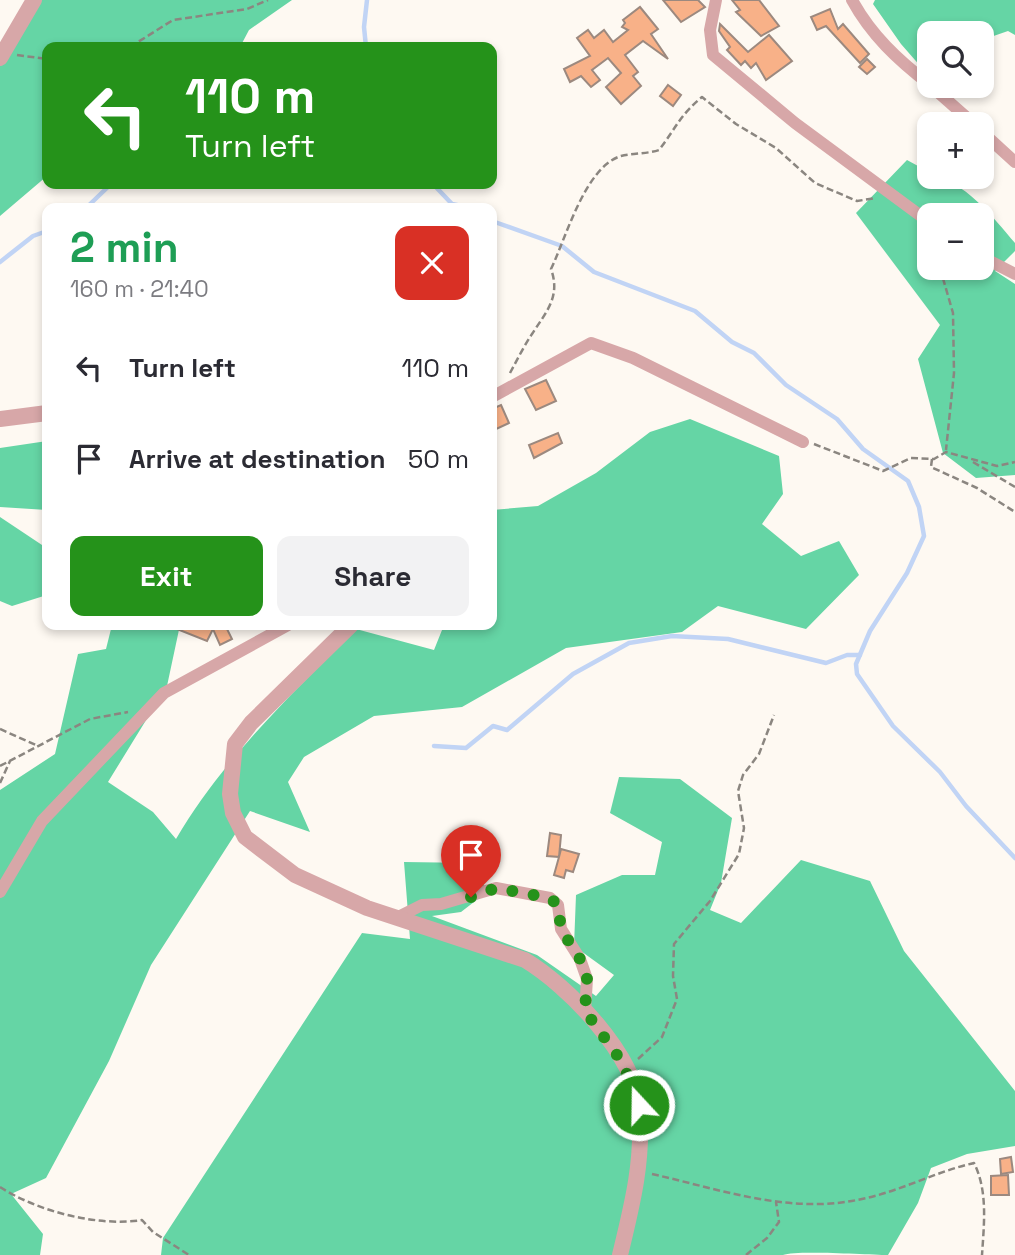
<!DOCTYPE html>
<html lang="en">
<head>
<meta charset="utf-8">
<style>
  :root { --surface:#fff; --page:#f2f2f3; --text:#2b2b33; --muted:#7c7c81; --accent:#25921a }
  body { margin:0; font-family:"Space Grotesk",sans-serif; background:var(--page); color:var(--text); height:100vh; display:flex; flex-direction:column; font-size:26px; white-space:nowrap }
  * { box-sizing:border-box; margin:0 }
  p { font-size:23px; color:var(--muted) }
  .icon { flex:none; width:38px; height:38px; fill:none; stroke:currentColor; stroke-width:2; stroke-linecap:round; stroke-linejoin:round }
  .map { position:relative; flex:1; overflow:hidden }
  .drawer { position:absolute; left:42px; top:203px; width:455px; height:427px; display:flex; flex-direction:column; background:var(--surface); border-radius:14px; box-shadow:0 4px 10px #0003 }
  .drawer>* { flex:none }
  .banner { position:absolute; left:42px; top:42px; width:455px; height:147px; border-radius:14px; box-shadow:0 4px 10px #0003; background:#25921a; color:#fff; overflow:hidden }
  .buttons { position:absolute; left:917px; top:21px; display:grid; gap:14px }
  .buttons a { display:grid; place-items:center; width:77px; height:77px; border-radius:14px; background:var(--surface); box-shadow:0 4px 10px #0003; font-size:35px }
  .pin { position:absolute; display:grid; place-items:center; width:60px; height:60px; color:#fff; margin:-72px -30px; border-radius:50% 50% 50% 0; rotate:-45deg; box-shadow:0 0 7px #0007 }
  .pin .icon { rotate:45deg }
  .me { position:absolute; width:77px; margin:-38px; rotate:339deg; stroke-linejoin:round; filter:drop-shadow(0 0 5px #0008) }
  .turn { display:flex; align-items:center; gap:24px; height:147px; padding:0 28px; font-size:32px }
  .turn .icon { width:91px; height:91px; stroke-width:2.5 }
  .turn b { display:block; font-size:49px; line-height:60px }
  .round { display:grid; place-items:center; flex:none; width:74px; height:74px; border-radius:14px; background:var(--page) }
  .overview { display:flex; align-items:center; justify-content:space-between; height:119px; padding:0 28px }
  h1 { font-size:42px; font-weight:700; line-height:52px; color:#1e9e55 }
  .primary-button { display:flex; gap:14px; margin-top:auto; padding:14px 28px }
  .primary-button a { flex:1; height:80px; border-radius:14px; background:var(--accent); color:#fff; font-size:28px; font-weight:700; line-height:80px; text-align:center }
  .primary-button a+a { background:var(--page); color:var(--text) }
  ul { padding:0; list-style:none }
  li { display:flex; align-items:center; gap:21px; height:91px; padding:0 28px }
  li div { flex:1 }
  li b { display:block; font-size:26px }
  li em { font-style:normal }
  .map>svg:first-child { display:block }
  .forest { fill:#65d5a5; fill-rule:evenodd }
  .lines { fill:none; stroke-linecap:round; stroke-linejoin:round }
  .stream { stroke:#c1d4f5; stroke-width:4.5 }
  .building { fill:#f8b188; stroke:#9c897f; stroke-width:2 }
  .path { stroke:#8b8680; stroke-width:2.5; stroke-dasharray:7 3.5; stroke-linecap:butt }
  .minor { stroke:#d7a7a8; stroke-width:12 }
  .tertiary { stroke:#d7a7a8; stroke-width:16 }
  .route { stroke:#25921a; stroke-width:12; stroke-dasharray:0 21.6 }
</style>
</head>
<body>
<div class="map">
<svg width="1015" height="1255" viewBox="0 0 1015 1255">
  <rect width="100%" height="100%" fill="#fef9f2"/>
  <!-- forest -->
  <g class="forest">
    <path d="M40,0H292L249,30L240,47H47V176L0,216V65Z"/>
    <path d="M875,0H1015V35L1008,31L982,40V33H929V76L901,44L873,4Z"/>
    <path d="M907,160L929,172V177C963,177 995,220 1015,243V251L995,271L1015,284V475L976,478L943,453L918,359L940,325L856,213ZM929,215H982V268H929Z"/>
    <path d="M690,419L779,456L783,494L762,524L801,556L839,541L859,575L806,629L718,606L682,632L566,648L462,707L374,716L304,757L288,782L310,832L250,811L151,965L109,1061L46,1178L11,1194L43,1234L40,1255H0V790L55,754L78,654L106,649L112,625H180L167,686L108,782L153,812L176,839C222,760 292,694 356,629L434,650L444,625H492V510L538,506L596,473L650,432Z"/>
    <path d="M47,441V510L0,507V448Z"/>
    <path d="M0,517L42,545L47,595L12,606L0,601Z"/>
    <path d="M619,777L680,779L732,818L721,883L710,910L741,923L801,860L870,881L904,951L1015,1091V1146L967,1154L931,1168L918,1203L888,1255C867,1255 797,1250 783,1255H161L163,1238L362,933L410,939L404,862L474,863L487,892L461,912L432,916L537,955L596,996L614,975L574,946L576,895L622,875H655L662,842L610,813Z"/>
  </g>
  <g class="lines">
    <!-- stream -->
    <g class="stream">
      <path d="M366,47L364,27L367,0"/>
      <path d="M433,184L452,204L471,208"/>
      <path d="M86,208L111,184"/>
      <path d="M492,221L562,246L594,272L695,311L732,342L754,353L786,385L837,419L863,449L908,481L919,507L924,536L907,573L870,631L856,664L857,674L893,726L940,772L966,806L1015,858"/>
      <path d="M0,262L33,236L47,231"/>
      <path d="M434,746L466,748L493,726L507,730L573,674L629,643L672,636L728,639L826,663L847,655H860"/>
    </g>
  </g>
  <!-- building -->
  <g class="building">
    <path d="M663,0H698L705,7L681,22Z"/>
    <path d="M732,0H759L779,26L761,36L736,12L740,10Z"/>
    <path d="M640,7L658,29L651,34L668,59L643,41L625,55L638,72L633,76L641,86L621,104L606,87L621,73L608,58L592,70L600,80L591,87L581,76L570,82L564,69L590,56L577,38L588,30L594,38L604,30L613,42L628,30L622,27L625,23L623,20Z"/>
    <path d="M830,9L838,29L843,24L869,54L860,63L826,26L817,30L811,17Z"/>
    <path d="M720,24L748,52L769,35L792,61L766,80L756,63L751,68L745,61L741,65L727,50L730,47L719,31Z"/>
    <path d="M867,59L875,67L867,74L859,67Z"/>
    <path d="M668,85L681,95L673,106L660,96Z"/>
    <path d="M546,380L556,401L536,410L525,389Z"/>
    <path d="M501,405L509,423L492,431V409Z"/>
    <path d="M558,433L562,443L534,458L529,445Z"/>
    <path d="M167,625H225L232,639L220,645L213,629L207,641Z"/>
    <path d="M550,833L561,835L559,857L561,849L579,854L573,872L566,870L564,878L554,875L559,857L547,856Z"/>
    <path d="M1011,1157L1013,1172L1001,1174L1000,1159Z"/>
    <path d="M1008,1175L1009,1195H991V1176Z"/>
  </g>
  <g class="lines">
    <!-- path -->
    <g class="path">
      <path d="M130,47L173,20L247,9L268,0"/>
      <path d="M17,55L47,59"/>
      <path d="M926,235L929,243"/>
      <path d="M940,268L953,313L954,373L946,450"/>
      <path d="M510,373C517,360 524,346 532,334C546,312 561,297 551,269C566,238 585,167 621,156C633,153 647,154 659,150C676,128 680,115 702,97L736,124L776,148L815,183L857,201L876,198"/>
      <path d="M814,444L883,471L911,458L934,459L946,452L997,466L1015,462"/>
      <path d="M932,459L931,467L977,488L1015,512"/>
      <path d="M973,462L1015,487"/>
      <path d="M0,729L38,746"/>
      <path d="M0,766L90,719L128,712"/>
      <path d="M0,783L10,761"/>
      <path d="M638,1059L662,1037L677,999L673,976L674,944L710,901L739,854L744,828L738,791L743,775L759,754L774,715"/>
      <path d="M652,1174C719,1189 787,1214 857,1200C897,1193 934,1172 974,1163C988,1191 984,1224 982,1255"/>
      <path d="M0,1187C37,1211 97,1227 142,1220L153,1232L189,1255"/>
      <path d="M746,1255L767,1238L779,1222L776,1202"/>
    </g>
    <!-- minor -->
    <g class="minor">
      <path d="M716,0L710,30L713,55L795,123L929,222"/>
      <path d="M852,0C871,35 898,60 929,84"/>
      <path d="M931,86L974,124"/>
      <path d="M982,132L1015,162"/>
      <path d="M982,257L1015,274"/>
      <path d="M492,397L591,343L633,358L803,442"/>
      <path d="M0,892L42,821L164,693L288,625"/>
      <path d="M398,917L422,905L441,904L496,888L550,898L558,905L561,929L580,959L587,979L585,1011"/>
    </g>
    <!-- tertiary -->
    <g class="tertiary">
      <path d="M0,58L34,0"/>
      <path d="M0,419L47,413"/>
      <path d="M351,625L251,723L235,744L230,794L233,813L245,837L295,875L367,908L525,960C568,986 635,1054 639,1108C644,1159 632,1206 620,1255"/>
    </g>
  </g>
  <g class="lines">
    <!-- route -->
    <path class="route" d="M471,897L496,888L550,898L558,905L561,929L580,959L587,979L585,1011L622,1062L639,1105"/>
  </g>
</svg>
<div class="buttons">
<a><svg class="icon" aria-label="search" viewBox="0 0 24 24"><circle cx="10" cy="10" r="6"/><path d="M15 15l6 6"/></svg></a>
<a>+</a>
<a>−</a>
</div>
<div class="pin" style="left:471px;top:897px;background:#d93025"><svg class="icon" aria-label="arrive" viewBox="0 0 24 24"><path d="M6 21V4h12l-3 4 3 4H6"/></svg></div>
<svg class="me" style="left:639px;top:1105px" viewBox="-20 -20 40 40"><circle r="17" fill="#25921a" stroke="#fff" stroke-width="3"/><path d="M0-11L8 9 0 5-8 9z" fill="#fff"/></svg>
<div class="banner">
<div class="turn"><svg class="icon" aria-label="left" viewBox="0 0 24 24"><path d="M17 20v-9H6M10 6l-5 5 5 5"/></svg><div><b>110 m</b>Turn left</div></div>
</div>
<section class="drawer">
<div class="overview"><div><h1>2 min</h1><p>160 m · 21:40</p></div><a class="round" style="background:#d93025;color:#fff"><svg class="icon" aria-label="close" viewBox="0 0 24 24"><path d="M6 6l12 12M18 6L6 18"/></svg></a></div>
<ul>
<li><svg class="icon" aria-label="left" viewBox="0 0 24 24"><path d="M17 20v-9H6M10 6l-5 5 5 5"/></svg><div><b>Turn left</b></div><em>110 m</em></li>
<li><svg class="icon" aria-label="arrive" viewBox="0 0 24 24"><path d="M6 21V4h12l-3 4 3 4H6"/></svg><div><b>Arrive at destination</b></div><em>50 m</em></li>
</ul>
<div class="primary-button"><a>Exit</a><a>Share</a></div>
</section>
</div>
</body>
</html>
